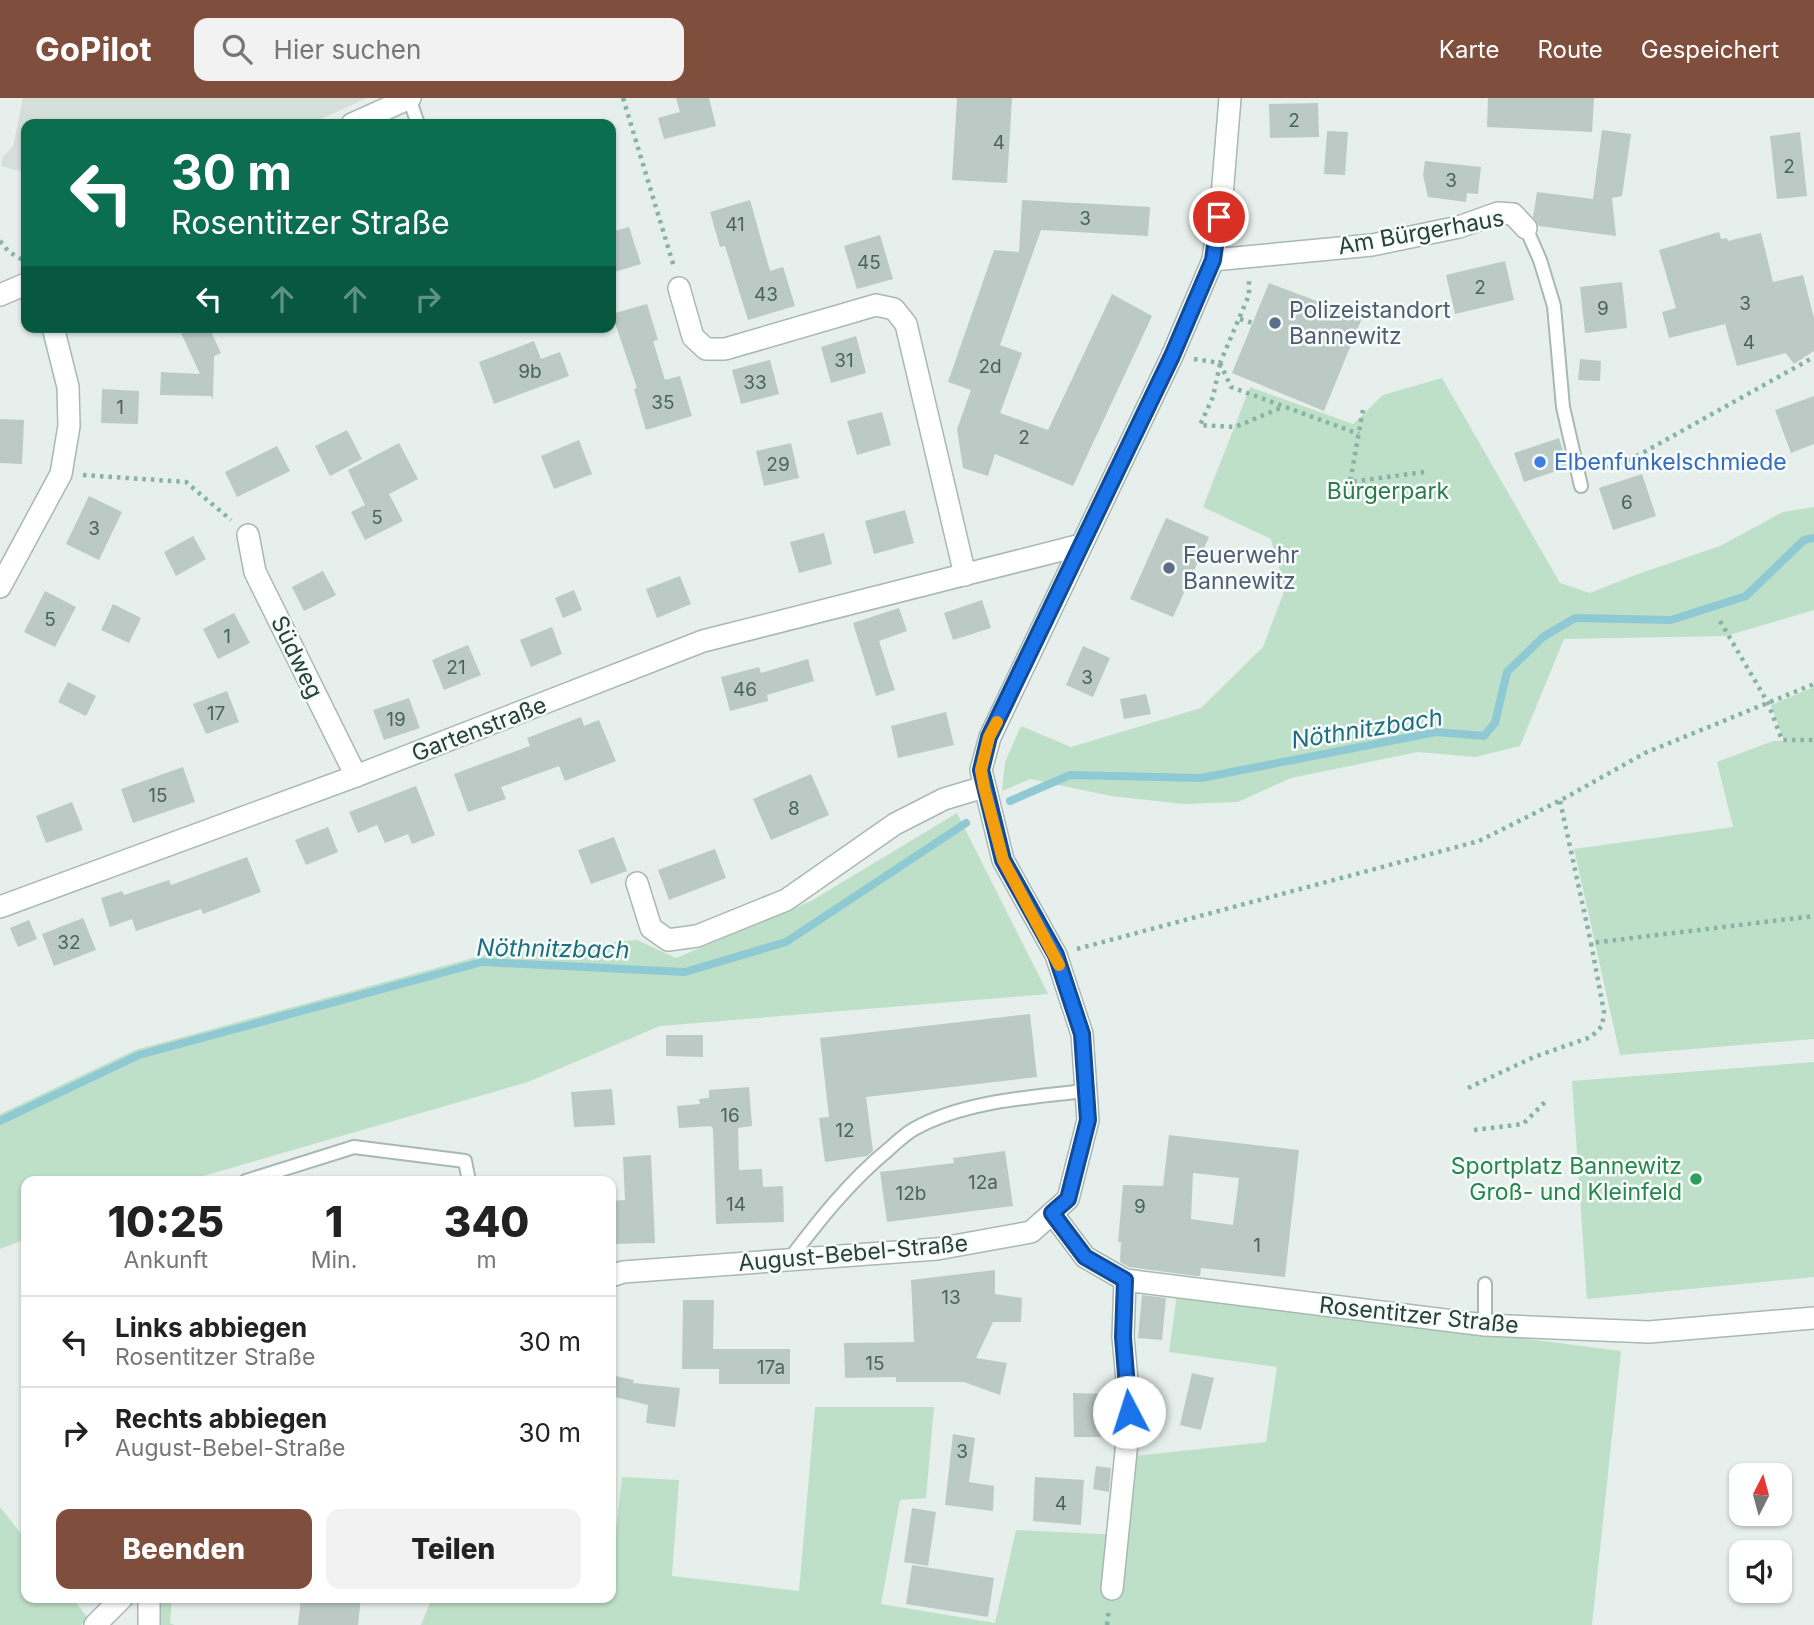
<!DOCTYPE html>
<html lang="de">
<head>
<meta charset="utf-8">
<style>
  :root { --surface:#fff; --page:#f2f2f2; --text:#222; --muted:#767676; --line:#e0e0e0; --accent:#804e3d }
  body { margin:0; font-family:Inter,sans-serif; background:var(--page); color:var(--text); height:100vh; display:flex; flex-direction:column; font-size:26px; white-space:nowrap }
  * { box-sizing:border-box; margin:0 }
  p { font-size:23px; color:var(--muted) }
  .icon { flex:none; width:38px; height:38px; fill:none; stroke:currentColor; stroke-width:2; stroke-linecap:round; stroke-linejoin:round }
  .map { position:relative; flex:1; overflow:hidden }
  .panel { position:absolute; left:21px; top:1078px; width:595px; height:427px; display:flex; flex-direction:column; background:var(--surface); border-radius:14px; box-shadow:0 2px 5px #0004 }
  .panel>* { flex:none }
  .hud { position:absolute; left:21px; top:21px; width:595px; height:214px; border-radius:14px; box-shadow:0 2px 5px #0004; background:#0b6e4f; color:#fff; overflow:hidden }
  .needle { width:46px; rotate:6deg }
  .tools { position:absolute; left:1729px; top:1365px; display:grid; gap:14px }
  .tools a { display:grid; place-items:center; width:63px; height:63px; border-radius:14px; background:var(--surface); box-shadow:0 2px 5px #0004; font-size:35px }
  .pin { position:absolute; display:grid; place-items:center; width:60px; height:60px; color:#fff; margin:-30px; border:4px solid #fff; border-radius:50%; box-shadow:0 2px 7px #0007 }
  .me { position:absolute; width:77px; margin:-38px; rotate:355deg; stroke-linejoin:round; filter:drop-shadow(0 0 5px #0008) }
  .turn { display:flex; align-items:center; gap:24px; height:147px; padding:0 35px; font-size:32px }
  .turn .icon { width:91px; height:91px; stroke-width:2.5 }
  .turn b { display:block; font-size:49px; line-height:60px }
  .lanes { display:flex; align-items:center; height:66px; padding:0 35px; background:#0003; justify-content:center; gap:35px; direction:ltr }
  .lanes .off { opacity:.35 }
  .eta { display:flex; justify-content:space-evenly; align-items:center; height:119px; text-align:center }
  .eta b { font-size:42px; font-weight:800; line-height:49px }
  .primary-button { display:flex; gap:14px; margin-top:auto; padding:14px 35px }
  .primary-button a { flex:1; height:80px; border-radius:14px; background:var(--accent); color:#fff; font-size:28px; font-weight:800; line-height:80px; text-align:center }
  .primary-button a+a { background:var(--page); color:var(--text) }
  ul { padding:0; list-style:none }
  li { display:flex; align-items:center; gap:21px; height:91px; padding:0 35px; border-top:2px solid var(--line) }
  li div { flex:1 }
  li b { display:block; font-size:26px }
  li em { font-style:normal }
  header { display:flex; align-items:center; gap:42px; box-sizing:border-box; height:98px; padding:0 35px; background:var(--accent); color:#fff }
  header strong { font-size:33px }
  nav { display:flex; gap:38px; margin-inline-start:auto; font-size:24px }
  .search { width:490px; height:63px; background:var(--page); display:flex; align-items:center; gap:18px; box-sizing:border-box; padding:0 24px; border-radius:14px; color:var(--muted); font-size:26px }
  .map>svg:first-child { display:block }
  .built { fill:#d4dfda }
  .green { fill:#bfe0c8 }
  .lines { fill:none; stroke-linecap:round; stroke-linejoin:round }
  .stream { stroke:#8ec9d4; stroke-width:8 }
  .building { fill:#bbcac4; fill-rule:evenodd }
  .lane-casing { stroke:#a8b8b2; stroke-width:16 }
  .street-casing { stroke:#a8b8b2; stroke-width:24 }
  .path { stroke:#86b3a5; stroke-width:4.5; stroke-dasharray:3.5 5; stroke-linecap:butt }
  .lane { stroke:#fff; stroke-width:12 }
  .street { stroke:#fff; stroke-width:21 }
  .route-casing { stroke:#114b97; stroke-width:18 }
  .route { stroke:#1a73e8; stroke-width:12 }
  .slow { stroke:#f59e0b; stroke-width:12 }
  .service-dot { fill:#5c6f8a; stroke:#f7fbf9; stroke-width:2.5 }
  .shop-dot { fill:#3f7fe0; stroke:#f7fbf9; stroke-width:2.5 }
  .leisure-dot { fill:#2e9e5b; stroke:#f7fbf9; stroke-width:2.5 }
  .labels { text-anchor:middle; stroke-width:5; stroke-linejoin:round; paint-order:stroke }
  .number-label { font-size:19px; fill:#4a645c }
  .street-label { font-size:23px; fill:#24423a; stroke:#f7fbf9 }
  .service-label { font-size:23px; fill:#4e5e75; stroke:#f7fbf9; text-anchor:start }
  .shop-label { font-size:23px; fill:#366cbe; stroke:#f7fbf9; text-anchor:start }
  .park-label { font-size:23px; fill:#2d7a4b; stroke:#f7fbf9 }
  .leisure-label { font-size:23px; fill:#27864d; stroke:#f7fbf9; text-anchor:end }
  .water-label { font-size:24px; font-style:italic; fill:#1c6f80; stroke:#f7fbf9 }
</style>
</head>
<body>
<header>
<strong>GoPilot</strong>
<div class="search"><svg class="icon" aria-label="search" viewBox="0 0 24 24"><circle cx="10" cy="10" r="6"/><path d="M15 15l6 6"/></svg>Hier suchen</div>
<nav><a>Karte</a><a>Route</a><a>Gespeichert</a></nav>
</header>
<div class="map">
<svg width="1814" height="1527" viewBox="0 0 1814 1527">
  <rect width="100%" height="100%" fill="#e6efeb"/>
  <!-- built -->
  <path class="built" d="M23,0H367L310,26H26V75L1,68L3,58L13,49Z"/>
  <!-- green -->
  <g class="green">
    <path d="M1442,280L1560,485L1590,495L1635,477L1720,448L1783,414L1814,409V512L1726,538L1564,541L1520,648L1475,659L1418,654L1291,680L1238,704L1184,706L1111,698L1030,681L1002,693L1005,664L1021,628L1071,649L1201,610L1263,549L1285,491L1271,441L1203,409L1250,289L1353,326L1383,297Z"/>
    <path d="M1814,589V941L1620,957L1574,751L1733,729L1717,664L1773,643H1784L1771,607Z"/>
    <path d="M957,715L1048,896L660,928L528,984L186,1083H26V1141L0,1151V1016L135,952L480,858L637,842L676,860L811,803Z"/>
    <path d="M1814,964V1179L1587,1201L1572,983Z"/>
    <path d="M1177,1196L1621,1253L1592,1527H421L432,1500H611V1477L622,1379L679,1382L672,1478L799,1493L815,1309H934L926,1400L900,1402L881,1506L995,1525L1016,1432L1122,1437L1134,1358L1266,1344L1277,1269L1169,1254Z"/>
    <path d="M0,1409L26,1442V1500H72L88,1520L81,1527H0Z"/>
    <path d="M159,1500H172L170,1525L174,1527H159Z"/>
  </g>
  <g class="lines">
    <!-- stream -->
    <g class="stream">
      <path d="M1010,703L1070,677L1201,680L1436,634L1484,638L1495,625L1507,574L1543,539L1575,520L1671,522L1746,498L1804,442L1814,440"/>
      <path d="M0,1023L139,957L482,864L685,874L786,844L966,725"/>
    </g>
  </g>
  <!-- building -->
  <g class="building">
    <path d="M676,0H709L716,28L664,41L658,20L680,14Z"/>
    <path d="M957,0H1012L1007,85L952,82Z"/>
    <path d="M1488,0H1594L1592,34L1487,29Z"/>
    <path d="M1318,5L1319,39L1270,40L1269,6Z"/>
    <path d="M1602,32L1631,36L1622,98L1612,100L1616,138L1539,128L1533,119L1537,94L1593,101Z"/>
    <path d="M1327,33L1348,34L1345,77L1324,76Z"/>
    <path d="M1800,34L1807,98L1777,101L1770,38Z"/>
    <path d="M1425,63L1481,69L1478,96L1467,95L1466,104L1428,99L1423,77Z"/>
    <path d="M750,102L770,173L783,169L795,208L748,222L725,148L720,149L710,114Z"/>
    <path d="M1022,102L1150,109L1148,138L1041,132L1000,247L1022,255L1000,315L1048,332L1112,196L1152,218L1073,388L995,356L988,378L963,370L957,331L971,292L948,284L994,152L1019,154Z"/>
    <path d="M629,129L641,166L611,175V134Z"/>
    <path d="M1719,134L1721,141L1727,140L1728,143L1761,135L1773,184L1803,177L1814,220V253L1794,266L1786,255L1737,268L1725,226L1669,240L1662,214L1676,210L1659,152Z"/>
    <path d="M880,137L893,181L857,191L844,148Z"/>
    <path d="M1505,163L1514,202L1455,216L1446,177Z"/>
    <path d="M1622,184L1627,230L1585,235L1580,189Z"/>
    <path d="M1269,185L1362,220L1324,313L1232,275Z"/>
    <path d="M647,206L658,242L653,243L665,282L680,278L692,318L646,332L634,291L637,290L612,216Z"/>
    <path d="M194,229H209L221,255L214,258L213,301L211,298L160,297L161,274L200,276L181,235Z"/>
    <path d="M856,238L866,275L831,285L821,249Z"/>
    <path d="M534,243L541,261L560,254L569,278L494,306L479,264Z"/>
    <path d="M1580,261L1601,263L1600,283L1578,282Z"/>
    <path d="M770,262L779,296L741,306L732,272Z"/>
    <path d="M102,291L139,293L138,326L101,325Z"/>
    <path d="M1814,298V346L1791,355L1775,312Z"/>
    <path d="M882,314L891,347L857,357L847,323Z"/>
    <path d="M0,321L24,322L22,366L0,365Z"/>
    <path d="M347,332L362,361L330,378L315,348Z"/>
    <path d="M1559,340L1568,369L1524,384L1514,355Z"/>
    <path d="M579,342L592,376L554,391L541,358Z"/>
    <path d="M399,345L418,381L389,396L403,423L365,442L351,414L365,407L348,372Z"/>
    <path d="M791,345L799,380L764,388L756,353Z"/>
    <path d="M277,348L290,373L237,399L225,374Z"/>
    <path d="M1642,376L1656,418L1613,432L1599,390Z"/>
    <path d="M89,398L122,414L99,462L66,446Z"/>
    <path d="M905,412L914,445L874,456L865,423Z"/>
    <path d="M1166,420L1209,439L1173,519L1130,501Z"/>
    <path d="M824,435L832,466L799,475L790,444Z"/>
    <path d="M193,438L206,461L176,478L164,454Z"/>
    <path d="M323,473L336,497L304,513L292,489Z"/>
    <path d="M680,478L691,506L657,520L646,491Z"/>
    <path d="M574,492L582,512L563,520L555,500Z"/>
    <path d="M45,493L76,509L55,549L24,534Z"/>
    <path d="M982,502L991,530L953,542L944,515Z"/>
    <path d="M113,506L141,520L129,545L101,532Z"/>
    <path d="M899,510L907,533L879,543L895,592L876,598L853,525Z"/>
    <path d="M234,515L250,545L218,561L203,531Z"/>
    <path d="M552,529L562,556L531,569L520,542Z"/>
    <path d="M468,547L481,577L444,592L432,562Z"/>
    <path d="M1083,548L1110,560L1093,599L1066,587Z"/>
    <path d="M808,561L814,583L767,597L768,603L730,613L721,579L759,569L761,575Z"/>
    <path d="M68,584L96,598L86,618L58,604Z"/>
    <path d="M227,593L239,624L206,636L193,606Z"/>
    <path d="M1146,596L1151,616L1124,621L1120,601Z"/>
    <path d="M409,600L420,630L384,642L373,612Z"/>
    <path d="M946,614L954,647L898,660L891,628Z"/>
    <path d="M581,619L584,628L599,622L616,663L565,683L559,668L501,689L506,701L468,714L454,676L530,648L527,640Z"/>
    <path d="M183,669L195,704L133,725L121,691Z"/>
    <path d="M811,676L829,717L771,742L753,701Z"/>
    <path d="M416,688L435,737L412,746L408,736L385,745L377,727L358,735L349,714Z"/>
    <path d="M72,704L83,732L46,745L36,718Z"/>
    <path d="M328,729L338,754L306,767L295,742Z"/>
    <path d="M614,739L627,773L591,786L578,752Z"/>
    <path d="M715,751L726,780L669,802L658,772Z"/>
    <path d="M247,759L261,794L203,816L201,811L136,833L132,821L110,829L101,800L122,793L124,797L169,782L171,787Z"/>
    <path d="M83,820L96,852L54,868L42,836Z"/>
    <path d="M29,822L37,841L18,849L10,830Z"/>
    <path d="M1030,916L1037,979L866,999L873,1053L867,1058L825,1064L819,1020L829,1019L820,940Z"/>
    <path d="M666,937H703V959L666,958Z"/>
    <path d="M749,989L752,1028L738,1030L739,1072L762,1071L763,1089L783,1088L784,1124L716,1126L713,1031L711,1028L679,1030L677,1008L700,1006L699,1001L709,1000V992Z"/>
    <path d="M612,991L615,1027L574,1029L571,994Z"/>
    <path d="M1169,1037L1299,1052L1285,1179L1201,1170L1200,1178H1196L1129,1169L1120,1164L1121,1144H1118L1123,1087L1163,1088ZM1193,1075L1239,1080L1233,1127L1191,1121Z"/>
    <path d="M1005,1053L1013,1108L887,1124L880,1074L954,1065L953,1060Z"/>
    <path d="M651,1057L655,1145L611,1146V1103L625,1102L623,1059Z"/>
    <path d="M995,1172V1196L1022,1200L1021,1224H993L976,1260L1007,1265L1000,1297L964,1284H896V1279L845,1280L844,1245L914,1244L911,1182Z"/>
    <path d="M1142,1197L1166,1200L1162,1242L1138,1240Z"/>
    <path d="M683,1202H714L713,1251H790V1286H719V1271H682Z"/>
    <path d="M1192,1275L1214,1280L1201,1332L1180,1327Z"/>
    <path d="M611,1277L634,1282L633,1285L680,1290L675,1329L646,1325L648,1307L611,1298Z"/>
    <path d="M1073,1295L1105,1296L1107,1339H1074Z"/>
    <path d="M953,1336L975,1340L969,1384L994,1388L993,1413L945,1407Z"/>
    <path d="M1096,1368L1111,1370L1109,1394L1093,1391Z"/>
    <path d="M1035,1379L1084,1382L1081,1427L1033,1423Z"/>
    <path d="M912,1410L936,1414L928,1468L904,1464Z"/>
    <path d="M912,1467L994,1480L988,1519L906,1506Z"/>
    <path d="M301,1500H361L358,1527H298Z"/>
  </g>
  <g class="lines">
    <defs>
      <g id="lane">
        <path d="M409,0L418,26"/>
        <path d="M1526,130L1540,162L1554,208L1563,309L1581,388"/>
        <path d="M246,1083L354,1049L465,1063L469,1083"/>
        <path d="M789,1162C819,1122 850,1083 889,1051C897,1044 905,1036 914,1031C964,1003 1031,999 1086,993"/>
        <path d="M1485,1227V1186"/>
      </g>
      <g id="street">
        <path d="M352,26L410,0"/>
        <path d="M1213,162L1372,147L1459,129L1498,115L1513,116L1526,130"/>
        <path d="M679,190L693,239L706,251H725L876,207L894,211L906,226L965,477"/>
        <path d="M0,197L26,186"/>
        <path d="M248,437L255,474L356,678"/>
        <path d="M0,489L61,376L69,328L68,289L53,229"/>
        <path d="M637,785L651,830L668,842L697,838L786,802L895,726L944,701L984,689"/>
        <path d="M0,809L356,678L703,543L1081,447"/>
        <path d="M1052,1115L1085,1159L1125,1182L1485,1227L1649,1234L1814,1220"/>
        <path d="M611,1178L623,1174L937,1151L1031,1134L1068,1101L1088,1022L1082,936L1056,857L1003,762L981,672L990,639L1172,258L1213,162L1222,98L1230,0"/>
        <path d="M1112,1491L1130,1314L1123,1239L1125,1182"/>
        <path d="M95,1527L122,1500"/>
        <path d="M149,1527V1500"/>
      </g>
    </defs>
    <!-- lane casing -->
    <use href="#lane" class="lane-casing"/>
    <!-- street casing -->
    <use href="#street" class="street-casing"/>
    <!-- path -->
    <g class="path">
      <path d="M623,0L674,169"/>
      <path d="M0,143L9,154L23,162"/>
      <path d="M1240,221L1253,225"/>
      <path d="M1194,261L1220,265L1249,197V181"/>
      <path d="M1220,265L1231,289L1359,336"/>
      <path d="M1220,266L1213,299L1200,327L1235,329L1283,309"/>
      <path d="M1363,312L1350,384L1424,374"/>
      <path d="M1596,370L1621,367L1814,259"/>
      <path d="M83,377L186,384L231,422"/>
      <path d="M1720,523L1768,605L1782,642H1814"/>
      <path d="M1560,703L1591,845"/>
      <path d="M1077,851L1479,743L1563,701L1645,655L1814,586"/>
      <path d="M1468,990L1534,959L1591,939L1602,928L1604,914L1591,845L1814,818"/>
      <path d="M1474,1032L1523,1026L1546,1003"/>
      <path d="M1107,1527L1109,1511"/>
    </g>
    <!-- lane -->
    <use href="#lane" class="lane"/>
    <!-- street -->
    <use href="#street" class="street"/>
  </g>
  <g class="lines">
    <defs>
      <path id="route" d="M1129,1314L1123,1239L1125,1182L1085,1159L1052,1115L1068,1101L1088,1022L1082,936L1056,857L1003,762L981,672L989,639L1172,258L1213,162L1219,119"/>
    </defs>
    <!-- route casing -->
    <use href="#route" class="route-casing"/>
    <!-- route -->
    <use href="#route" class="route"/>
    <!-- slow -->
    <path class="slow" d="M997,624L989,639L981,672L984,689L1003,762L1059,867"/>
  </g>
  <!-- markers -->
  <g class="service-dot">
    <circle cx="1275" cy="225" r="7"/>
    <circle cx="1169" cy="470" r="7"/>
  </g>
  <circle class="shop-dot" cx="1540" cy="364" r="7"/>
  <circle class="leisure-dot" cx="1696" cy="1081" r="7"/>
  <g class="labels">
    <!-- number labels -->
    <g class="number-label">
      <text x="1294" y="29">2</text>
      <text x="999" y="51">4</text>
      <text x="1789" y="75">2</text>
      <text x="1451" y="89">3</text>
      <text x="1085" y="127">3</text>
      <text x="735" y="133">41</text>
      <text x="869" y="171">45</text>
      <text x="1480" y="196">2</text>
      <text x="766" y="203">43</text>
      <text x="1745" y="212">3</text>
      <text x="1603" y="217">9</text>
      <text x="1749" y="251">4</text>
      <text x="844" y="269">31</text>
      <text x="990" y="275">2d</text>
      <text x="530" y="280">9b</text>
      <text x="755" y="291">33</text>
      <text x="663" y="311">35</text>
      <text x="120" y="316">1</text>
      <text x="1024" y="346">2</text>
      <text x="778" y="373">29</text>
      <text x="1627" y="411">6</text>
      <text x="377" y="426">5</text>
      <text x="94" y="437">3</text>
      <text x="50" y="528">5</text>
      <text x="227" y="545">1</text>
      <text x="456" y="576">21</text>
      <text x="1087" y="586">3</text>
      <text x="745" y="598">46</text>
      <text x="216" y="622">17</text>
      <text x="396" y="628">19</text>
      <text x="158" y="704">15</text>
      <text x="794" y="717">8</text>
      <text x="69" y="851">32</text>
      <text x="730" y="1024">16</text>
      <text x="845" y="1039">12</text>
      <text x="983" y="1091">12a</text>
      <text x="911" y="1102">12b</text>
      <text x="736" y="1113">14</text>
      <text x="1140" y="1115">9</text>
      <text x="1257" y="1154">1</text>
      <text x="951" y="1206">13</text>
      <text x="875" y="1272">15</text>
      <text x="771" y="1276">17a</text>
      <text x="962" y="1360">3</text>
      <text x="1061" y="1412">4</text>
    </g>
    <!-- street labels -->
    <g class="street-label">
      <text transform="translate(1421 134) rotate(-10)" y="8">Am Bürgerhaus</text>
      <text transform="translate(297 559) rotate(64)" y="8">Südweg</text>
      <text transform="translate(479 631) rotate(-21)" y="8">Gartenstraße</text>
      <text transform="translate(853 1155) rotate(-5)" y="8">August-Bebel-Straße</text>
      <text transform="translate(1419 1217) rotate(6)" y="8">Rosentitzer Straße</text>
    </g>
    <!-- service labels -->
    <g class="service-label">
      <text x="1289" y="220">Polizeistandort<tspan x="1289" dy="26">Bannewitz</tspan></text>
      <text x="1183" y="465">Feuerwehr<tspan x="1183" dy="26">Bannewitz</tspan></text>
    </g>
    <!-- shop labels -->
    <g class="shop-label">
      <text x="1554" y="372">Elbenfunkelschmiede</text>
    </g>
    <!-- park labels -->
    <g class="park-label">
      <text x="1388" y="401">Bürgerpark</text>
    </g>
    <!-- leisure labels -->
    <g class="leisure-label">
      <text x="1682" y="1076">Sportplatz Bannewitz<tspan x="1682" dy="26">Groß- und Kleinfeld</tspan></text>
    </g>
    <!-- water labels -->
    <g class="water-label">
      <text transform="translate(1367 631) rotate(-9)" y="8">Nöthnitzbach</text>
      <text transform="translate(553 851) rotate(1)" y="8">Nöthnitzbach</text>
    </g>
  </g>
</svg>
<div class="tools">
<a><svg class="needle" viewBox="-14 -14 28 28"><path d="M0-13l5 13h-10z" fill="#e53935"/><path d="M0 13l5-13h-10z" fill="#767676"/></svg></a>
<a><svg class="icon" aria-label="sound" viewBox="0 0 24 24"><path d="M4 9h4l5-4v14l-5-4H4zM17 9q2 3 0 6"/></svg></a>
</div>
<div class="pin" style="left:1219px;top:119px;background:#d93025"><svg class="icon" aria-label="arrive" viewBox="0 0 24 24"><path d="M6 21V4h12l-3 4 3 4H6"/></svg></div>
<svg class="me" style="left:1129px;top:1314px" viewBox="-20 -20 40 40"><circle r="19" fill="#fff"/><path d="M0-13L10 11 0 6-10 11z" fill="#1a73e8"/></svg>
<div class="hud">
<div class="turn"><svg class="icon" aria-label="left" viewBox="0 0 24 24"><path d="M17 20v-9H6M10 6l-5 5 5 5"/></svg><div><b>30 m</b>Rosentitzer Straße</div></div>
<div class="lanes"><svg class="icon" aria-label="left" viewBox="0 0 24 24"><path d="M17 20v-9H6M10 6l-5 5 5 5"/></svg><svg class="icon off" aria-label="ahead" viewBox="0 0 24 24"><path d="M12 20V5M6 11l6-6 6 6"/></svg><svg class="icon off" aria-label="ahead" viewBox="0 0 24 24"><path d="M12 20V5M6 11l6-6 6 6"/></svg><svg class="icon off" aria-label="right" viewBox="0 0 24 24"><path d="M7 20v-9h11M14 6l5 5-5 5"/></svg></div>
</div>
<section class="panel">
<div class="eta">
<div><b>10:25</b><p>Ankunft</p></div>
<div><b>1</b><p>Min.</p></div>
<div><b>340</b><p>m</p></div>
</div>
<ul>
<li><svg class="icon" aria-label="left" viewBox="0 0 24 24"><path d="M17 20v-9H6M10 6l-5 5 5 5"/></svg><div><b>Links abbiegen</b><p>Rosentitzer Straße</p></div><em>30 m</em></li>
<li><svg class="icon" aria-label="right" viewBox="0 0 24 24"><path d="M7 20v-9h11M14 6l5 5-5 5"/></svg><div><b>Rechts abbiegen</b><p>August-Bebel-Straße</p></div><em>30 m</em></li>
</ul>
<div class="primary-button"><a>Beenden</a><a>Teilen</a></div>
</section>
</div>
</body>
</html>
